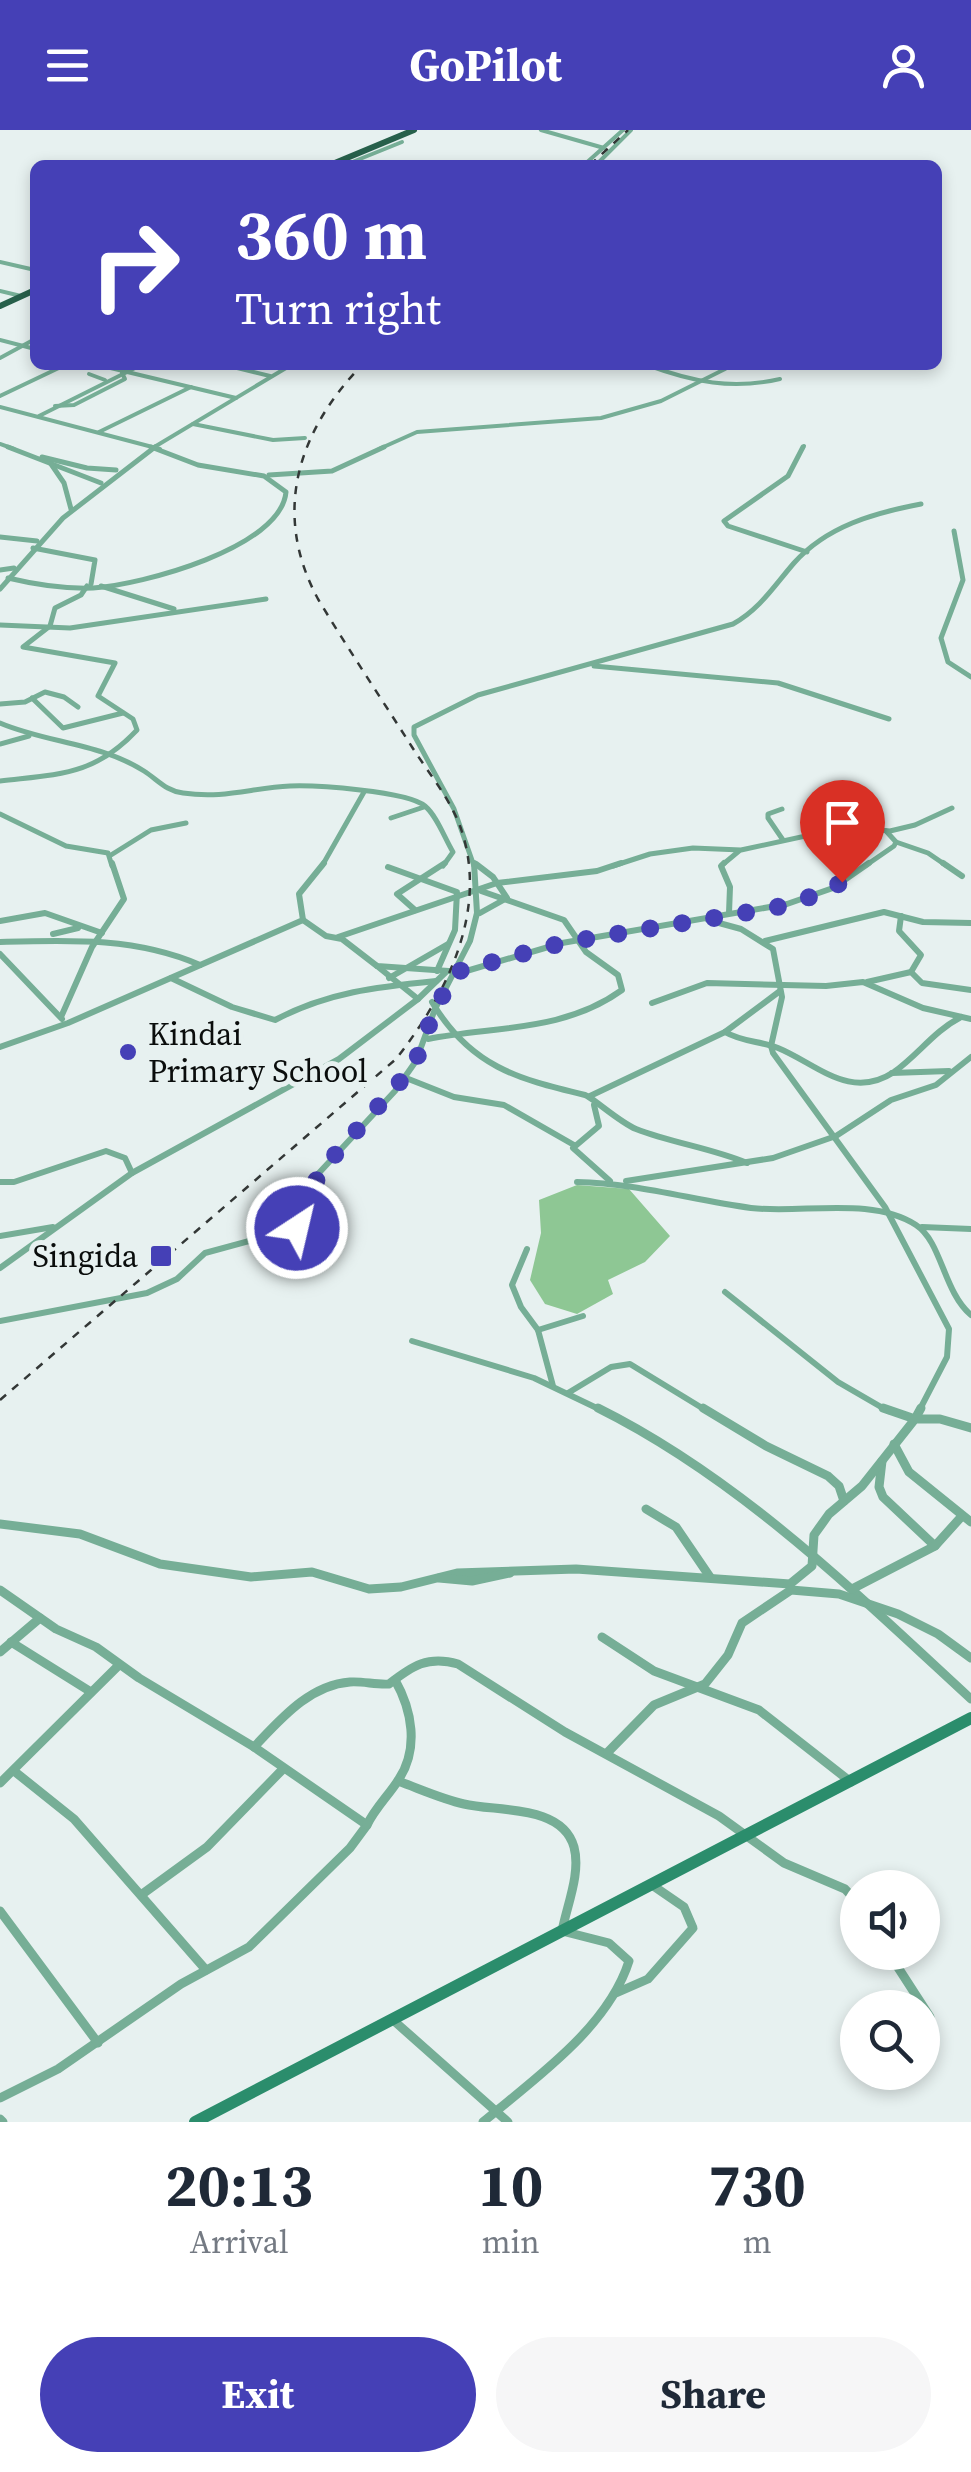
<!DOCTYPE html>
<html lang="en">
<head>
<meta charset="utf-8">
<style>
  :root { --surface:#fff; --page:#f6f6f7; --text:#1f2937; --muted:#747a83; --accent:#4540b6 }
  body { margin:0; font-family:"Source Serif 4",serif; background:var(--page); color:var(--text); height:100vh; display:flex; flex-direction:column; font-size:38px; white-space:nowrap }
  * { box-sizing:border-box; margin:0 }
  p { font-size:32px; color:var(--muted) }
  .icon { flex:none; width:55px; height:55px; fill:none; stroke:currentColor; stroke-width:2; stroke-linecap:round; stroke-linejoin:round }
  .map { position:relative; height:1992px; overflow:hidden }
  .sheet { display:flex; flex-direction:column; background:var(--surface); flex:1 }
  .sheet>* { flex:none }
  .banner { position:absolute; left:30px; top:30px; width:912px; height:210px; border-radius:15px; box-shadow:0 5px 15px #0003; background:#4540b6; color:#fff; overflow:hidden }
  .fabs { position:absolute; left:840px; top:1740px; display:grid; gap:20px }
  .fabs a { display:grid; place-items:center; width:100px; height:100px; border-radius:50%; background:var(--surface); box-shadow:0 5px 15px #0003; font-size:50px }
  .pin { position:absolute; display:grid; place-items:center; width:85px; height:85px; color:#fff; margin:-102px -42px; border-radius:50% 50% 50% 0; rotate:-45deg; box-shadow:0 0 10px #0007 }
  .pin .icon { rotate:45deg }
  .me { position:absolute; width:110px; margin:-55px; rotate:35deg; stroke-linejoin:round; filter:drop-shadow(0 0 8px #0008) }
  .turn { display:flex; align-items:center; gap:35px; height:210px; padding:0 40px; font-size:45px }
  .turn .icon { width:130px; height:130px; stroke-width:2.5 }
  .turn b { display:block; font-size:70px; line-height:85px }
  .eta { display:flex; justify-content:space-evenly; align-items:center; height:170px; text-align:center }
  .eta b { font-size:60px; font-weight:700; line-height:70px }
  .cta { display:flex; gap:20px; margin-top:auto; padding:20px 40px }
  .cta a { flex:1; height:115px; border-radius:60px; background:var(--accent); color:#fff; font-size:40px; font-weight:700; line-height:115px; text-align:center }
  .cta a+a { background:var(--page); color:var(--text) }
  header { display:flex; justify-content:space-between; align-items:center; height:130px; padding:0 40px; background:var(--accent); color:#fff; font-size:45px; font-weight:700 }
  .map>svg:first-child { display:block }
  .forest { fill:#8ec794 }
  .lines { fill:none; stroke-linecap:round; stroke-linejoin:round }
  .minor-far3 { stroke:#76ae96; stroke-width:4 }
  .minor-far2 { stroke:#76ae96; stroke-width:5 }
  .minor-far1 { stroke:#76ae96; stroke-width:6 }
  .minor { stroke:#76ae96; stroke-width:9 }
  .secondary { stroke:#2b8d6c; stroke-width:12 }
  .trunk { stroke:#27604b; stroke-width:6 }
  .rail { stroke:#333736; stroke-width:2.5; stroke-dasharray:8 8; stroke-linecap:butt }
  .route { stroke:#4540b6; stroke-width:18; stroke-dasharray:0 32.4 }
  .poi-dot { fill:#4540b6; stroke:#e7f1f0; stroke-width:4 }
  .labels { text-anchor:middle; stroke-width:10; stroke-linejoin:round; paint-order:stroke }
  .poi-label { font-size:32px; fill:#0a0d0c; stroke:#e7f1f0; text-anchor:start }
</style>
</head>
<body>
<header><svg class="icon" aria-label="menu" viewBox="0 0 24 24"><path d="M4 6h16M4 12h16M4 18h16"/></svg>GoPilot<svg class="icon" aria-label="person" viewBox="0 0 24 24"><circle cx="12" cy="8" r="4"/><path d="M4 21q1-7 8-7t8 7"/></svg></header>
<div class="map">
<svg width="971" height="1992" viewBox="0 0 971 1992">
  <rect width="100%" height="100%" fill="#e7f1f0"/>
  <!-- forest -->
  <path class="forest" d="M577,1055L629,1059L670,1106L645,1132L608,1150L613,1164L577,1184L545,1174L530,1150L541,1103L539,1070Z"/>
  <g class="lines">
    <!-- minor-far3 -->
    <g class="minor-far3">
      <path d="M541,0L604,18"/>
      <path d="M345,35L402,12"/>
      <path d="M584,35L623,0"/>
      <path d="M596,35L631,0"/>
      <path d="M0,132L35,140"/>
      <path d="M0,161L21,166"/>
      <path d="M0,210L35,219"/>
      <path d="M0,228L35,209"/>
      <path d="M98,235L236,268"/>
      <path d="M225,235L270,246"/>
      <path d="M351,235H358"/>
      <path d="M647,235C693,252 732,260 780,249"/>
      <path d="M89,244L105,250"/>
      <path d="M0,266L65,235"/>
      <path d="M55,276L74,275L125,249L122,243"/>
      <path d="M0,277L160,319"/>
      <path d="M39,286L141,235"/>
      <path d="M193,294L273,310L305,308"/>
      <path d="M99,302L191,257"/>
      <path d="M0,314L14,319"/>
      <path d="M151,319L291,235"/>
      <path d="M379,319L417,302L601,288L661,271L725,239L722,235"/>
      <path d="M802,319L804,316"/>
    </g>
    <!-- minor-far2 -->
    <g class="minor-far2">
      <path d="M8,317L101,353"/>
      <path d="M803,317L788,346L724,391L728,396L807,422"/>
      <path d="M42,327L87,338L116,340"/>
      <path d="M51,334L64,353L71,379"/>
      <path d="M269,345L332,341L384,317"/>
      <path d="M954,401L963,450L941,508L948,532L971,547"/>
      <path d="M0,407L37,411"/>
      <path d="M33,418L95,430L91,454"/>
      <path d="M0,440L14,438"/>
      <path d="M8,448C37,455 63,459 93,458C141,455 281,418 286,362L264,346L198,335L151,317"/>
      <path d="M101,456L174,479"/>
      <path d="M0,459L63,388L155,317"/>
      <path d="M0,495L70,498L266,469"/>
      <path d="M594,536L778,553L889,589"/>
      <path d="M32,568L63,598L123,583"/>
      <path d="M0,574L25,572L45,562L64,567L78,577"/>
      <path d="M0,593C47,613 100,613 144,641C158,650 166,661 183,663C224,669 251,658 290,656C315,655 407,661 425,676C437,686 445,709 453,722L443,736"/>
      <path d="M0,614L29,606"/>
      <path d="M0,651C59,644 94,646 137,600L133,589L98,566L115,533L23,517L50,496L55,478L81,465L87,456"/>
      <path d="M782,679L768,684V688L783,710"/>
      <path d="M0,684L66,716L108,723L112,736"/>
      <path d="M391,688L424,677"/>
      <path d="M896,712L928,723L947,736"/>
      <path d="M111,725L151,700L186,693"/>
      <path d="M322,736L364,662"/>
      <path d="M474,736L454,679L414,605V597L478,565L733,494C760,479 774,456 794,433C827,396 874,383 921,374"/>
      <path d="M613,736L650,724L693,718L741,720L847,697L890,701L915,695L952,678"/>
      <path d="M721,736L739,721"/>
      <path d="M865,736L894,716L896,712L886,701"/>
    </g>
    <!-- minor-far1 -->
    <g class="minor-far1">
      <path d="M724,733L721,736L730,757L729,783"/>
      <path d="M943,733L962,746"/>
      <path d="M476,734L493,747L507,768L480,783"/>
      <path d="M388,737L457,762L455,800L437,841"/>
      <path d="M415,780L397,764L445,733"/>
      <path d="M901,786L899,801L921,825L911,842"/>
      <path d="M303,790L326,806L342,809L377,836L463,842L562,813L787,774L833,758L869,733"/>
      <path d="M708,790L741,799L773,819L782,867L771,916L773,923L885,1077L949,1199L947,1227L919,1281"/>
      <path d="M0,791L45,783L102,803"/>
      <path d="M53,804L78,798"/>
      <path d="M338,807L497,753L597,741L621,733"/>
      <path d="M765,811L884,782L923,792L971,793"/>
      <path d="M0,812C69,810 136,807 200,835"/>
      <path d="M0,824L62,889"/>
      <path d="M377,836L418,869"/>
      <path d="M171,848L232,877L275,890C328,862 377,857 436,851"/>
      <path d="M389,848L448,814"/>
      <path d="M867,852L911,842L922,853L971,860"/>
      <path d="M432,872C470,936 517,949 585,965C592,967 619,992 636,999C672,1013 711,1018 747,1033"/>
      <path d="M652,873L707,853L826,856L863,852L923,878L971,889"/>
      <path d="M61,887L92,817L124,769L112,733"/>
      <path d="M725,902C742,912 760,911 778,918C817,934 850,971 894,942C918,925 934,901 961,887"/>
      <path d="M428,909C495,896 564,902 622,860L618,845L586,822L564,790L481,761"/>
      <path d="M0,917L68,893L303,790L299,764L324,733"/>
      <path d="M892,943L949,941"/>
      <path d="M406,948L454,967L504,975L574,1015"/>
      <path d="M590,966L725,902L780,861"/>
      <path d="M594,975L599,996L573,1018L610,1051"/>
      <path d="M626,1051L773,1028L836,1006L891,970L936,955L971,927"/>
      <path d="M0,1052H14L106,1021L125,1028L132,1043"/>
      <path d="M577,1052C636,1053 692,1070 751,1078C802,1084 871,1066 916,1095C942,1112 943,1161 971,1185"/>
      <path d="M922,1097L971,1099"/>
      <path d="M0,1106L53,1097"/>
      <path d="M527,1119L512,1155L521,1177L538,1200L553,1256"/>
      <path d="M0,1138L132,1043L339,929L418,869L446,842"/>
      <path d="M725,1162L838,1252L888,1281"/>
      <path d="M0,1191L147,1163L177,1149L205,1123L297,1098L325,1081L316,1052L318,1044L395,961L416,931L435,879L470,811L477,783L474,733"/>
      <path d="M538,1200L583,1186"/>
      <path d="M412,1211L534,1248L603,1281"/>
      <path d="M568,1263L611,1237L630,1234L707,1281"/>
    </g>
    <!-- minor -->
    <g class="minor">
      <path d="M598,1278C739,1348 856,1463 971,1569"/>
      <path d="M703,1278L766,1316L828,1346L839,1356L844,1371"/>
      <path d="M883,1278L915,1289L921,1278"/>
      <path d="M894,1314L909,1342L971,1392"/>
      <path d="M882,1331L879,1357L883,1367L935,1416"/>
      <path d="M646,1379L676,1397L710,1447"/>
      <path d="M0,1394L80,1404L160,1434L251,1447L312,1442L369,1459L401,1457L457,1443L576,1439L790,1454L812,1436L814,1405L829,1384L862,1356L915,1289H940L971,1298"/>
      <path d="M439,1448L472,1451L510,1443"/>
      <path d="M852,1459L935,1416L962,1386"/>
      <path d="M0,1460L56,1499L96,1517L139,1548L254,1617L367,1695L350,1718L249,1817L181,1854L58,1939L0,1968"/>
      <path d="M602,1507L654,1541L759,1580L851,1652"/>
      <path d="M11,1512L91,1562"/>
      <path d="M0,1522L40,1488"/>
      <path d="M254,1617C280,1590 309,1555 350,1552C363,1551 376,1555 389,1554C412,1536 428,1525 458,1534L565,1602L719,1686L784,1733L845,1759L858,1773"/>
      <path d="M608,1622L654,1575L705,1554L728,1525L742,1493L791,1460L839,1464L898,1484L938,1504L971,1528"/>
      <path d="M14,1641L74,1689L206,1840"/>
      <path d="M398,1651C420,1659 442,1669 464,1674C497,1682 562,1674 574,1717C581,1743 567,1775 562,1801L609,1813L629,1831C608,1898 534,1949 483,1992"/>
      <path d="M0,1653L119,1535"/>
      <path d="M367,1695C375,1678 389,1665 399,1649C419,1618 412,1580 395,1550"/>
      <path d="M141,1765L207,1717L283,1639"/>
      <path d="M0,1781L98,1913"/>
      <path d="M888,1822L930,1887"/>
      <path d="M616,1863L648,1849L693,1798L684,1777L652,1755"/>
      <path d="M393,1890L508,1992"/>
      <path d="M0,1989L3,1992"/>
    </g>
    <!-- secondary -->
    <path class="secondary" d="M195,1992L971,1588"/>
    <!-- trunk -->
    <g class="trunk">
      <path d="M330,35L414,0"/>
      <path d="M0,176L35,160"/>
    </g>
    <!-- rail -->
    <g class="rail">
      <path d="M590,35L628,0"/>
      <path d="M0,1270L396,929C447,864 490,779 460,696C450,669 428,642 412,617C381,568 348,519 318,469C272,384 297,302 362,235"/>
    </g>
  </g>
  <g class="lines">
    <!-- route -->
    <path class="route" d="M297,1098L325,1081L316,1052L318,1044L414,936L435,879L456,842L562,813L774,778L823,763L842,752"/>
  </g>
  <!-- markers -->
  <g class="poi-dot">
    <circle cx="128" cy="922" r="10"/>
    <rect x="149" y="1114" width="24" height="24" rx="5"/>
  </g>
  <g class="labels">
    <!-- poi labels -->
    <g class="poi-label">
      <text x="148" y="915">Kindai<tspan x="148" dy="37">Primary School</tspan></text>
      <text x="138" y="1137" text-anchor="end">Singida</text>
    </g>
  </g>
</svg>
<div class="fabs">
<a><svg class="icon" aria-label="sound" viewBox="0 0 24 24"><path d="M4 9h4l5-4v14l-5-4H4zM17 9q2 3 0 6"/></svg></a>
<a><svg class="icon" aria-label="search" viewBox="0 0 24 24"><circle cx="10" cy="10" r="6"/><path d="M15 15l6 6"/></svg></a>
</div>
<div class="pin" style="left:842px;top:752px;background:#d93025"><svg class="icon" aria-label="arrive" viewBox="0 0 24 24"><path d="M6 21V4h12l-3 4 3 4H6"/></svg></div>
<svg class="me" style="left:297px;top:1098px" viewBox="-20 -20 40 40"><circle r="17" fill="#4540b6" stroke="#fff" stroke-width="3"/><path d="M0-11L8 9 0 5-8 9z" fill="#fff"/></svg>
<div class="banner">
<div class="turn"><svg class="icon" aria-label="right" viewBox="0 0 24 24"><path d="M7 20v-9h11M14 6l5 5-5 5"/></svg><div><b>360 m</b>Turn right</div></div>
</div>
</div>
<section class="sheet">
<div class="eta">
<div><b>20:13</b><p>Arrival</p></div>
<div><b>10</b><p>min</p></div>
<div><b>730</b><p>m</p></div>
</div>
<div class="cta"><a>Exit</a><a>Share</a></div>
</section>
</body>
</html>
